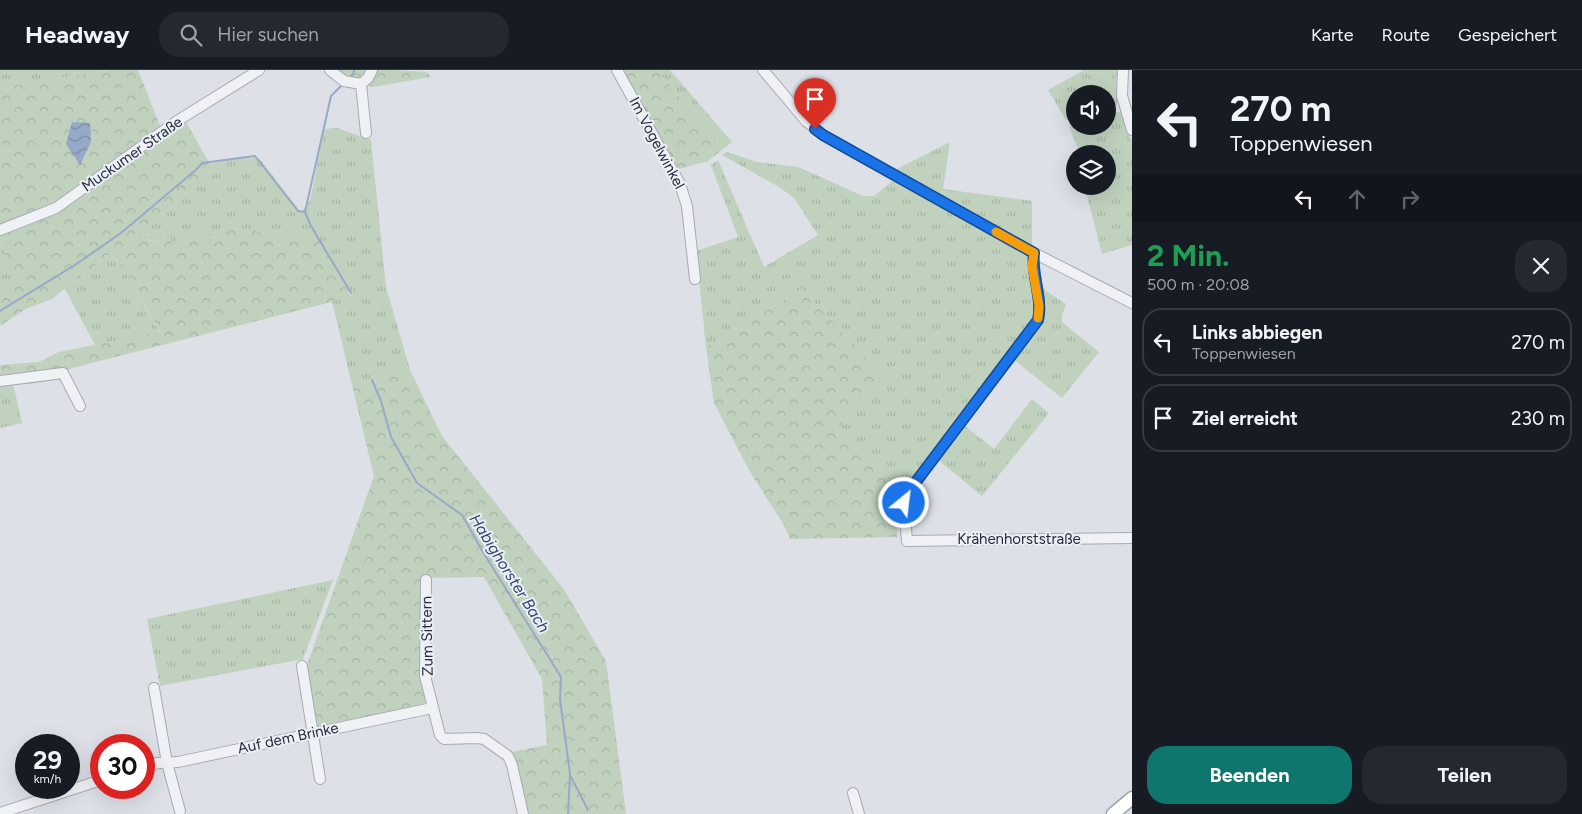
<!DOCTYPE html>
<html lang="de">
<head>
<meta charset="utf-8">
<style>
  :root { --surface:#171b24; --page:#242831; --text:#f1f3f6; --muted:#9ea1a6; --line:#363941; --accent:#0f766e }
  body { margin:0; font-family:Figtree,sans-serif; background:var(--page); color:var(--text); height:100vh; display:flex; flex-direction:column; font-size:19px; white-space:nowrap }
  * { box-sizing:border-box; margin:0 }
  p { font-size:16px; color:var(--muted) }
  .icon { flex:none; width:28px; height:28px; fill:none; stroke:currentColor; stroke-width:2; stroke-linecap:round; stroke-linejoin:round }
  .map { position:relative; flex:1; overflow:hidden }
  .panel { display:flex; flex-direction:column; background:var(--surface); width:450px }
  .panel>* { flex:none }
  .guide { background:#171b24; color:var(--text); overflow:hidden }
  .tools { position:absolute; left:1066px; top:15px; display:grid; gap:10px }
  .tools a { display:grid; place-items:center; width:50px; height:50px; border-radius:50%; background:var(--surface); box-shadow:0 5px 20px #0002; font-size:25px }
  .speed { position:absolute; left:15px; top:664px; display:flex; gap:10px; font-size:25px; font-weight:700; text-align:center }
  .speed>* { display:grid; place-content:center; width:65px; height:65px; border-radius:50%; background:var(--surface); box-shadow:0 5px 20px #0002; line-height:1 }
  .speed small { font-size:12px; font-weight:400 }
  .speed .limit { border:8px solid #d22; background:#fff; color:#111 }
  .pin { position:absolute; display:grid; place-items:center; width:42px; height:42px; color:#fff; margin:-51px -21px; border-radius:50% 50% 50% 0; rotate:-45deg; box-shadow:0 0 5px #0007 }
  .pin .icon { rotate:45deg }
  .me { position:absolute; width:55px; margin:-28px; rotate:29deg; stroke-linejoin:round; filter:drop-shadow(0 0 4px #0008) }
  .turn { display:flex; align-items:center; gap:18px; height:105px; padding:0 15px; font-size:22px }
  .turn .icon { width:65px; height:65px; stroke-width:2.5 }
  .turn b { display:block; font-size:35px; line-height:42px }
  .lanes { display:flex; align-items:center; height:48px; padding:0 15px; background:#0003; justify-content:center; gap:25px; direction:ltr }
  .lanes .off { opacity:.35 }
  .round { display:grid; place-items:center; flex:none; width:52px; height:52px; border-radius:20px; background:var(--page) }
  .headline { display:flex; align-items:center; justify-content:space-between; height:85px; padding:0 15px }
  h1 { font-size:30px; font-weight:700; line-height:38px; color:#1e9e55 }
  .action { display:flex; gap:10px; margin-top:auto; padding:10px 15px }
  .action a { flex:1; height:58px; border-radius:20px; background:var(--accent); color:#fff; font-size:20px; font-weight:700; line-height:58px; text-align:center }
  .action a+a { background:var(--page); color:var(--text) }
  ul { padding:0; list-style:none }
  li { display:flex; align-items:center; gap:15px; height:68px; margin:0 10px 8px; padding:0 5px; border:2px solid var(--line); border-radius:20px }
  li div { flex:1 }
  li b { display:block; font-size:19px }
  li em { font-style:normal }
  header { display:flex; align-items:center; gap:30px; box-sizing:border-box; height:70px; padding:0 25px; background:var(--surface); border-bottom:1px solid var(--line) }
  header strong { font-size:24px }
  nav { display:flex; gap:28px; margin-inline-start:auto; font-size:18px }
  .search { width:350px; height:45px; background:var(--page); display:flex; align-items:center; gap:12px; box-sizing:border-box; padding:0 18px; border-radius:20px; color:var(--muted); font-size:19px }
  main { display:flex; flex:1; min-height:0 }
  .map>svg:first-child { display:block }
  .grass { fill:url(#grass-tufts) }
  .forest { fill:url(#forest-crowns) }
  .water { fill:url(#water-waves) }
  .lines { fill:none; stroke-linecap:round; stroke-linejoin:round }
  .stream { stroke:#97a9c8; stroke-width:2 }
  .minor-casing { stroke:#a6aab4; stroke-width:12 }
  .major-casing { stroke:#9ca3b2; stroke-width:15 }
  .minor { stroke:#eff1f5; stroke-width:10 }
  .major { stroke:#fff; stroke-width:12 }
  .route-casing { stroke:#114b97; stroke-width:12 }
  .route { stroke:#1a73e8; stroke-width:9 }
  .slow { stroke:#f59e0b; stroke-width:9 }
  .labels { text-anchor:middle; stroke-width:4; stroke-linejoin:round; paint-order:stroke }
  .street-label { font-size:15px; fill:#262c3d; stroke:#eceff5 }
  .water-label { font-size:16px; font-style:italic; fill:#304671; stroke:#eceff5 }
</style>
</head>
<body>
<header>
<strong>Headway</strong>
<div class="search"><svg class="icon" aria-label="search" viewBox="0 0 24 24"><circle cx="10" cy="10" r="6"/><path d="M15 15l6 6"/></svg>Hier suchen</div>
<nav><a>Karte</a><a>Route</a><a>Gespeichert</a></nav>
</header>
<main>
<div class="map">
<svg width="1132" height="744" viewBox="0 0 1132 744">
  <defs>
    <pattern id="grass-tufts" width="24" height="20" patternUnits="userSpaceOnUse" patternTransform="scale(1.25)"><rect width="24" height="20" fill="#c0d1be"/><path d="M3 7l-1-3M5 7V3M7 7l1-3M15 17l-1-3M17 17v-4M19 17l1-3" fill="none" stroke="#a5b4a4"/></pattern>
    <pattern id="forest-crowns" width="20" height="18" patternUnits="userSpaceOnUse" patternTransform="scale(1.25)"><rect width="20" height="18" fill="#c0d1be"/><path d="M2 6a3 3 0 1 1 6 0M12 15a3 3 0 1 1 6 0" fill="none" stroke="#a5b4a4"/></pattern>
    <pattern id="water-waves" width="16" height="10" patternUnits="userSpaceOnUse" patternTransform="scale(1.25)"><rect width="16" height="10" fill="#97a9c8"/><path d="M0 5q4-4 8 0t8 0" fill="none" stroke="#7b8aa4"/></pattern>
  </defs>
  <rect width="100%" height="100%" fill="#dde0e7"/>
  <!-- grass -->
  <g class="grass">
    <path d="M0,0H109L0,18Z"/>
    <path d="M657,0H670L732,72L723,79Z"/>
    <path d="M1084,0H1118L1116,8L1117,35L1108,38V24H1075V48L1066,50L1048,20Z"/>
    <path d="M1118,42L1123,43L1132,73V175L1102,184L1086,122L1088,116H1108V84H1080L1069,56L1075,54V56H1108V45Z"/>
    <path d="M337,58L371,70L386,217L410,300L352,315L332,231L351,227L350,223L333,191L320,171L227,157L172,177L133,165L176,134L200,96L231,89L259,88L301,142L310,131L324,59Z"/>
    <path d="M950,72L943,119L1032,131V177L893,101Z"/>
    <path d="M727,82L757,92L798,97L863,126H874L895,109L1026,183L1037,236L1036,247L910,415L900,414L836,361L882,304L802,219L706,277L696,181L738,167L711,95L718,90L764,197L818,165L794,128L779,117L722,85Z"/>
    <path d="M0,174L23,213L0,227Z"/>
    <path d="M111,183L128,206L160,263L95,275L65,219Z"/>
    <path d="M1040,217L1066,234L1062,245V252L1099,282L1062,328L1013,289L1044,246Z"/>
    <path d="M13,313L22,353L0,358V317Z"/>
    <path d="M1032,329L1049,343L982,426L937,389L964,355L994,379Z"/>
    <path d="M333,510L303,589L160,616L147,549Z"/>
  </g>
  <!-- forest -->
  <g class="forest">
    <path d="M109,0H138L164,66L186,52L210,94L201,96L204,105L176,134L133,165L157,173L171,167L172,177L227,157L320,171L333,191L351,227L72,298L63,304L60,309L29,314L13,313L0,317V295L39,292L59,282L160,262L128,206L111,183L52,229L26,239L0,256V227L22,213L0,174V18Z"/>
    <path d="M335,0H392L427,2L431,7L372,17L362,12H352Z"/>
    <path d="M621,0H657L723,79L708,91L679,99Z"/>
    <path d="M802,219L882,304L836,361L900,414L897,467L790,469L784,455L750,402L714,333L706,277Z"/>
    <path d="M410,300L442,366L563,518L606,591L626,744H525L512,682L547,675L542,609L484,507L421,508L420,608L426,632L421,635L315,661L307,595L374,406L352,315Z"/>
  </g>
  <!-- water -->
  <path class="water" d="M72,52L90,53L91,72L80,95L66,74Z"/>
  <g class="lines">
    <!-- stream -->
    <g class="stream">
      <path d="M349,8L353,4L354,0"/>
      <path d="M305,142L311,156L351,223"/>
      <path d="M0,241L75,195L121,163L197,99L202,93L255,86L298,141L305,142L331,26L343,14"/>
      <path d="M372,310L381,331L391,367L417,413L462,445L483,482L561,607L560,629L570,704L568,744"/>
      <path d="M570,705L588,740"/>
    </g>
    <defs>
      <g id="minor">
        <path d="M330,0L344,11L361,14L366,63"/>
        <path d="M617,0L680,114L687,136L695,209"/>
        <path d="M763,0L806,51L823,65L1034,183L1132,233"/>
        <path d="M1123,0L1122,26L1132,60"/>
        <path d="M361,14L368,8L372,0"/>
        <path d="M0,160L56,138L177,51L259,0"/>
        <path d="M1034,183C1031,205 1043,228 1038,250L909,421L904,433L907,471L1132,468"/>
        <path d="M0,311L63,303L80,336"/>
        <path d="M426,510L425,606L440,665L444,669L477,668L484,669L508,686L512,695L523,744"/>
        <path d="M302,596L320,709"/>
        <path d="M154,618L167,693L180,741"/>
        <path d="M144,696L159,693L178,692L432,638"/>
        <path d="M853,723L859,744"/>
        <path d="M0,743L101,710"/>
      </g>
      <path id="major" d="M1113,744L1132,728"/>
    </defs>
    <!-- minor casing -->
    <use href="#minor" class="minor-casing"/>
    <!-- major casing -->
    <use href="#major" class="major-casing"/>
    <!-- minor -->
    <use href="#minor" class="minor"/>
    <!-- major -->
    <use href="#major" class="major"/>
  </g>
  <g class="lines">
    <defs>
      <path id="route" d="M815,59L823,65L1034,183C1031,205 1043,228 1038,250L909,421L904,433"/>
    </defs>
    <!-- route casing -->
    <use href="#route" class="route-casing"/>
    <!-- route -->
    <use href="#route" class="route"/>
    <!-- slow -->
    <path class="slow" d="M996,162L1034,183L1032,196L1039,236L1038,248"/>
  </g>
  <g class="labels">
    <!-- street labels -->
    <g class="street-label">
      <text transform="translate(657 73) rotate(62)" y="5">Im Vogelwinkel</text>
      <text transform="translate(132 84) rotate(-35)" y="5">Muckumer Straße</text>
      <text x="1019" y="474">Krähenhorststraße</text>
      <text transform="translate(427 566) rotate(-91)" y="5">Zum Sittern</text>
      <text transform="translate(288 668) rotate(-12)" y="5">Auf dem Brinke</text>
    </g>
    <!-- water labels -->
    <g class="water-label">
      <text transform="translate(510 503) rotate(58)" y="6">Habighorster Bach</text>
    </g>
  </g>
</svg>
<div class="tools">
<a><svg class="icon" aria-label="sound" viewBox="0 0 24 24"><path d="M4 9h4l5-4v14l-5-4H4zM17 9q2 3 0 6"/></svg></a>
<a><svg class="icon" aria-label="layers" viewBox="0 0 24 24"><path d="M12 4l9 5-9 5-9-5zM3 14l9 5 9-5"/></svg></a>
</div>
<div class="speed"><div>29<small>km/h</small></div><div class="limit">30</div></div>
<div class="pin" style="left:815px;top:59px;background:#d93025"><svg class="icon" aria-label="arrive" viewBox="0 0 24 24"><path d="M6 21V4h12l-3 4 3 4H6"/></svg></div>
<svg class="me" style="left:904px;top:433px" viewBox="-20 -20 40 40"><circle r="17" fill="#1a73e8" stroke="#fff" stroke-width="3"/><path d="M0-11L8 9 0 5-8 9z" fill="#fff"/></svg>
</div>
<section class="panel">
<div class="guide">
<div class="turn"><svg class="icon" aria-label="left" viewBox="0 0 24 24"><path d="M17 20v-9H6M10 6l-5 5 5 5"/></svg><div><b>270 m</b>Toppenwiesen</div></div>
<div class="lanes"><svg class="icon" aria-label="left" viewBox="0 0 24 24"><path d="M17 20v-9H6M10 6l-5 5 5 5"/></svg><svg class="icon off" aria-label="ahead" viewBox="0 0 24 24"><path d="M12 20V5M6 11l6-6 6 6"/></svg><svg class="icon off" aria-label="right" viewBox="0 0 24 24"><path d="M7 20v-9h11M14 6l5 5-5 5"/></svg></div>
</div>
<div class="headline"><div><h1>2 Min.</h1><p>500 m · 20:08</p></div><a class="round"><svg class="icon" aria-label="close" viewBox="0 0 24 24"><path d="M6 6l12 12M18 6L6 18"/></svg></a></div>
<ul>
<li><svg class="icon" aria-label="left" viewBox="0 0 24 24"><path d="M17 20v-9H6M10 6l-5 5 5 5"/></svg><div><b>Links abbiegen</b><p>Toppenwiesen</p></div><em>270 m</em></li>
<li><svg class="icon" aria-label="arrive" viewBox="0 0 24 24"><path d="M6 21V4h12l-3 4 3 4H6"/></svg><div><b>Ziel erreicht</b></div><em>230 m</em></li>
</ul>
<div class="action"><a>Beenden</a><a>Teilen</a></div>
</section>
</main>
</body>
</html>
